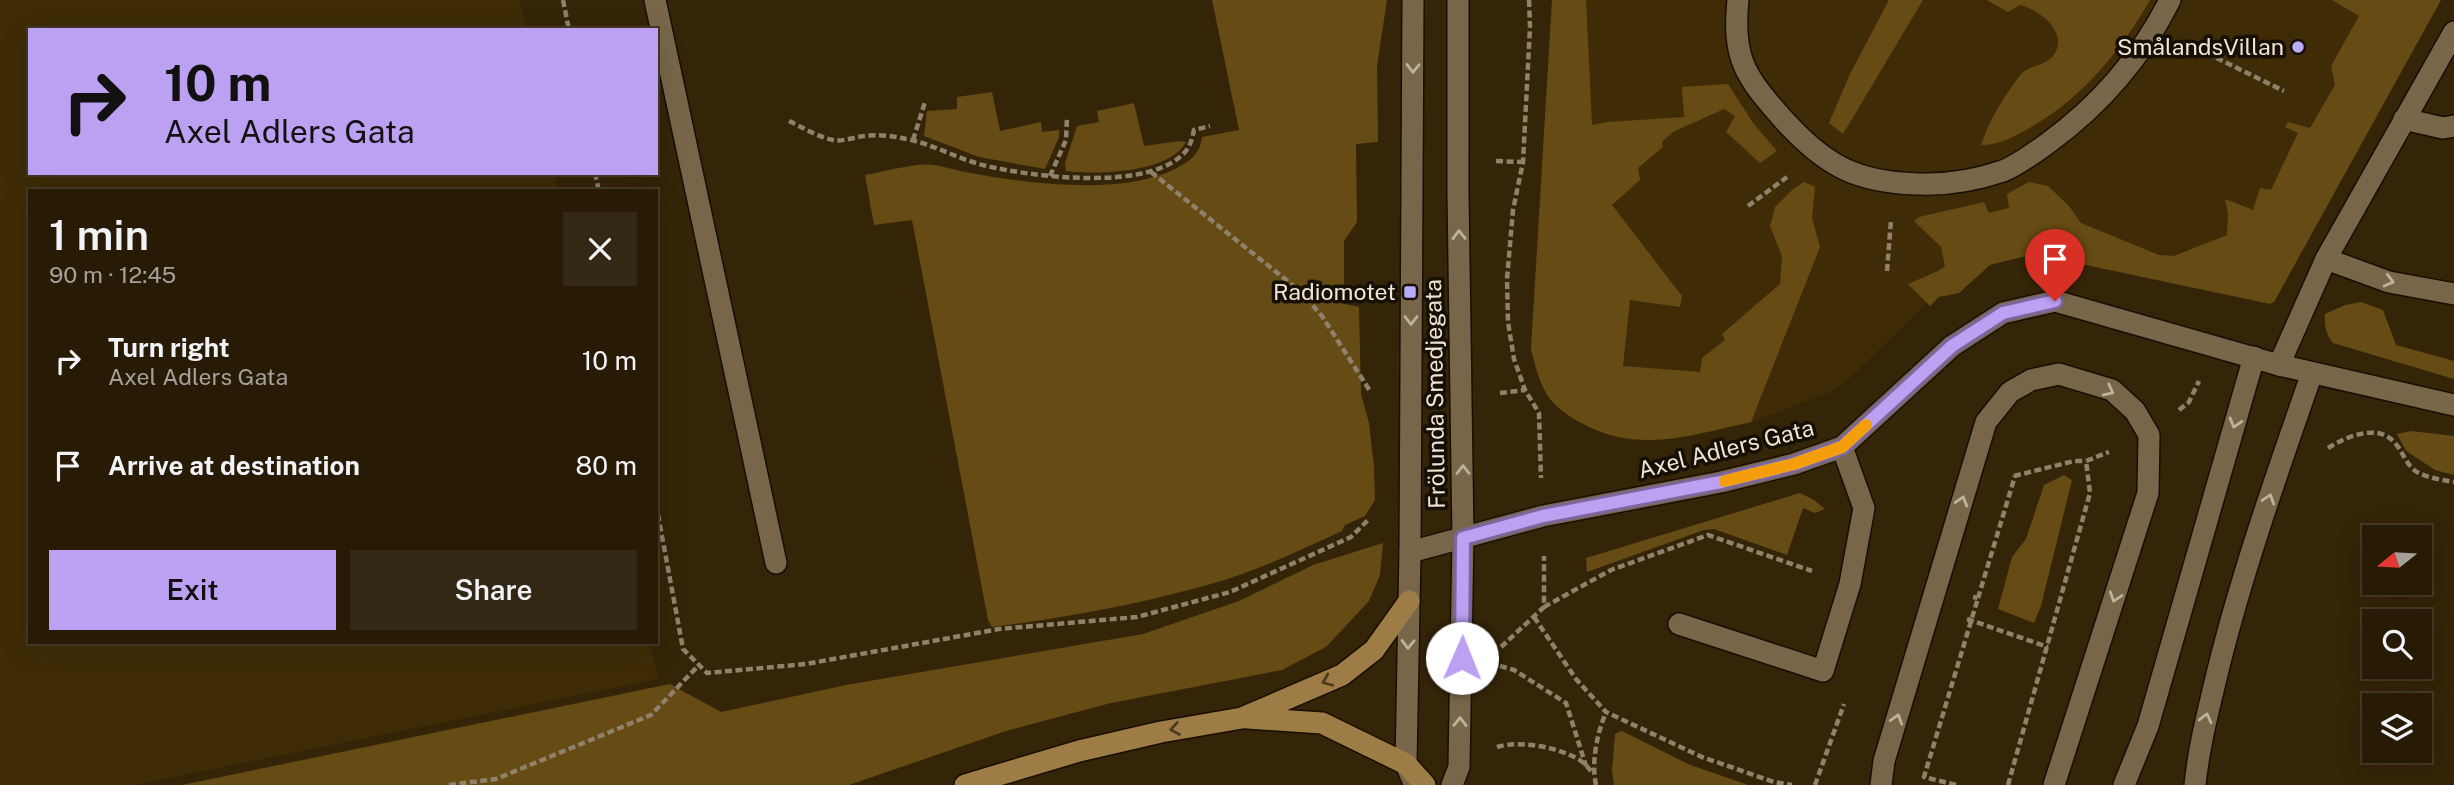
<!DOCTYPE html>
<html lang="en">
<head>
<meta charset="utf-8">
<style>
  :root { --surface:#271b06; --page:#332814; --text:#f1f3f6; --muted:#a4a19b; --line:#433928; --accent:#bca0f2 }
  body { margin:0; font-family:"Public Sans",sans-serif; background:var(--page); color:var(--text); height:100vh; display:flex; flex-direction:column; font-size:26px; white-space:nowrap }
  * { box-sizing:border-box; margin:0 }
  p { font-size:23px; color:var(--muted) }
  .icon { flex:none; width:38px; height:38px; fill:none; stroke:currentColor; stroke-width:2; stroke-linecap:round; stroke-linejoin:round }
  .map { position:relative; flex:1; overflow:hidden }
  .panel { position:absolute; left:28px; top:189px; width:630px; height:455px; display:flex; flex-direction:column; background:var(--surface); border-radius:0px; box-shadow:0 7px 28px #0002,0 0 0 2px var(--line) }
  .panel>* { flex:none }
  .guide { position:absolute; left:28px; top:28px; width:630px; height:147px; border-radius:0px; box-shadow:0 7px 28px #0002,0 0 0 2px var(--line); background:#bca0f2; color:#111; overflow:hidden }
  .needle { width:46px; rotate:252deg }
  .tools { position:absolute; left:2362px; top:525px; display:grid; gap:14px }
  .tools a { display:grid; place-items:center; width:70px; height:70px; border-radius:0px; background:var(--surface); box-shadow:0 7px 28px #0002,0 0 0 2px var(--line); font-size:35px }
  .pin { position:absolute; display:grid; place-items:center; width:60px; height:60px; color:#fff; margin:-72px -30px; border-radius:50% 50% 50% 0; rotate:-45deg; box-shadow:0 0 7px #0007 }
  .pin .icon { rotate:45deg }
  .me { position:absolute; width:77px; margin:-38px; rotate:1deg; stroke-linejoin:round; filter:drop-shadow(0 0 5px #0008) }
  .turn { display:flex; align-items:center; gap:24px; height:147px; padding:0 21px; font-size:32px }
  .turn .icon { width:91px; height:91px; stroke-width:2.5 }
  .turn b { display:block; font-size:49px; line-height:60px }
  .round { display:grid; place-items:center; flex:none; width:74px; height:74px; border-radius:0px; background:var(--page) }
  .overview { display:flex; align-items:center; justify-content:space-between; height:119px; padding:0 21px }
  h1 { font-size:42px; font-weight:600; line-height:52px }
  .action { display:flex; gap:14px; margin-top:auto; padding:14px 21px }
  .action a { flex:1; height:80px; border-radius:0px; background:var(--accent); color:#111; font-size:28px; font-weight:600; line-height:80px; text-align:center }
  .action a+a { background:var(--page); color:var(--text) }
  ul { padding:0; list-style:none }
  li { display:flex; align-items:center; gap:21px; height:105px; padding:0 21px }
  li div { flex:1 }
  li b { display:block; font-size:26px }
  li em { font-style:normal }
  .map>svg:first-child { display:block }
  .built { fill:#3f2c07 }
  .green { fill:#674b14 }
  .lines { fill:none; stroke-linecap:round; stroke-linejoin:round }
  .minor-casing { stroke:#190e00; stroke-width:24 }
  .major-casing { stroke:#190e00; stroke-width:24 }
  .path { stroke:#8f826c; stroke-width:4.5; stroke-dasharray:7 3.5; stroke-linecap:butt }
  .minor { stroke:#78664a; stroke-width:21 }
  .major { stroke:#9d7d45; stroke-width:21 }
  .oneway { stroke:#bfb29d }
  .oneway2 { stroke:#4c3b1f }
  .route-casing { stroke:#7a689d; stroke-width:18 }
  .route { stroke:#bca0f2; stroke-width:12 }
  .slow { stroke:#f59e0b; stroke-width:12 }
  .poi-dot { fill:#b6acf8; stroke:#160f05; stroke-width:2.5 }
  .labels { text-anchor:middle; stroke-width:7; stroke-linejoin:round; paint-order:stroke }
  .poi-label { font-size:23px; fill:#efe5d5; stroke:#160f05; text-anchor:end }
  .street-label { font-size:23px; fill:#efe5d5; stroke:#160f05 }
</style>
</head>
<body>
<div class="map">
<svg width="2454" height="785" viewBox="0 0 2454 785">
  <rect width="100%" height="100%" fill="#342408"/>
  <!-- built -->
  <g class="built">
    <path d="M0,0H520L526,30H30V173H555L558,191H30V642H650L658,679L134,785H0Z"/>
    <path d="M1552,0H2441L2274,302L2054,238L2004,228L1851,377L1831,392L1751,422L1674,439L1641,441L1615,438L1570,417L1550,398L1538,373L1531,349Z"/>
  </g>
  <!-- green -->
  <g class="green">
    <path d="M1212,0H1387L1377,66L1378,142L1356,144L1357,222L1344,241V304L1359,307L1361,394L1369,423L1374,467L1375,500L1365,516L1345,525L1342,531C1305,548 1267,566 1228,579C1151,602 1072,617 992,627L988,620L912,220L874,225L865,175C884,172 916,162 934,165C946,167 958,171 971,173C1029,184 1123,196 1177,168C1191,160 1200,154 1202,137L1239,130Z"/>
    <path d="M1552,0H1586L1592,125L1608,122L1684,117L1682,87L1728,84L1753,123L1777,151L1760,163L1726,132L1735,116L1724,109L1673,132L1662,142L1663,147L1638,168L1640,180L1612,205L1682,296L1680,307L1630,300L1623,366L1700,372L1702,358L1725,340L1722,334L1780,284L1782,256L1770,226L1775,207L1792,190L1804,182L1815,187L1812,218L1820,247L1751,422C1696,434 1644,453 1589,427C1575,420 1561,412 1550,399C1540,386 1535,365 1531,349Z"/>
    <path d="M1889,0H1923L1843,134L1829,123L1850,74Z"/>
    <path d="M1987,0H2150C2119,54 2078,103 2022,132C2009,139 1997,145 1981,145C1989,120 2005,95 2021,74C2028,66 2042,66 2050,59C2073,37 2042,10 2020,5L2008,12Z"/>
    <path d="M2332,0H2441L2274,302L2270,304L2034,254L1990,265L1959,293L1939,297L1930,306L1908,284L1938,271L1945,266L1941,247L1914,221L1919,217L1984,202L1989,213L2009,208L2007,194L2029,182L2048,186L2069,206L2081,223L2159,255L2174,256L2227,235L2228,214L2225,199L2253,210L2260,188L2271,190L2298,133L2285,127L2288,122L2310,128L2335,85L2331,66L2359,16Z"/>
    <path d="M992,92L1000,131L1041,122L1042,132L1059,130V137L1045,169L979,157L924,136L927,111L957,109V97Z"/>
    <path d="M1134,103L1144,146L1179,141L1186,142C1170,173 1097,175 1066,171L1065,163L1077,126L1099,122L1097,111Z"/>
    <path d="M2361,302L2383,310L2396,345L2454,361V379L2333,343C2326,334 2324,326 2325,314L2345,305Z"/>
    <path d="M2411,431L2454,436V475L2435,470L2406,451L2397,434Z"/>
    <path d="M2064,475L2072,480L2041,606L2034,623L1998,609L2012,557L2026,539L2044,485Z"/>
    <path d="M1800,493L1814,500L1825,509L1815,513L1803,508L1787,555L1714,529L1704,530L1587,572L1586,558Z"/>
    <path d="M1383,543L1380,575L1369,601L1326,647L1282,670L1111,703L1006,731L849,785H182L670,684L721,712L846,685L1143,634L1239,601L1313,565Z"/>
    <path d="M1622,731L1688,764L1748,785H1614L1612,770L1615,734Z"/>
  </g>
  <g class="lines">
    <defs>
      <g id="minor">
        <path d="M655,0L776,563"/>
        <path d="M1738,0C1732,58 1745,76 1782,118C1824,165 1856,183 1920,184C1948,185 1976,180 2003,171C2018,165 2034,153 2048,143C2100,105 2141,58 2170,0"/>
        <path d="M2404,119L2443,128L2454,126"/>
        <path d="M2326,259L2389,282L2454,294"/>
        <path d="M2279,365L2326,259L2454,32"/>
        <path d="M1410,552L1543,516L1721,482L1794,464L1842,447L1952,346L2003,313L2055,301L2279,365L2454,405"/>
        <path d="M1679,624L1823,671L1850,584L1864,508L1842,447"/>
        <path d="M1413,781L1406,764L1410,552L1413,0"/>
        <path d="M1452,785L1459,767L1463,538L1458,193V0"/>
        <path d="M1881,785L1884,761L1986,422L2010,392L2031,380L2059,374L2112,390L2135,411L2149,435L2148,493L2054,785"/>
        <path d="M2124,785L2148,726L2254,357"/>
        <path d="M2195,785C2199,745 2209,708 2218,670C2243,569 2278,471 2312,373"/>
      </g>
      <g id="major">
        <path d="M1248,718L1322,723L1406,764L1425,785"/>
        <path d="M965,785L1079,751L1161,732L1242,718L1342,675L1374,650L1409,601"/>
      </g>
    </defs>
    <!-- minor casing -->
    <use href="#minor" class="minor-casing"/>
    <!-- major casing -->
    <use href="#major" class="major-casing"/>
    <!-- path -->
    <g class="path">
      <path d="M563,0L569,30"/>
      <path d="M1529,0L1530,27L1523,162L1513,210L1507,279L1508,322L1514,359L1525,390L1539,413L1541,478"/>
      <path d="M2188,44L2284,91"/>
      <path d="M789,121C802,127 818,137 833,140C842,142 855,137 864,136C878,134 893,136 906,139C934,144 959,160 987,166C1033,177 1147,191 1183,154C1190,148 1192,139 1194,130L1210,126"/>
      <path d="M913,140L925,102"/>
      <path d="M1496,161L1523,162"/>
      <path d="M1151,172L1300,291L1322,316L1370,391"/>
      <path d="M595,173L599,191"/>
      <path d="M1050,176L1066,140L1067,117"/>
      <path d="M1748,206L1787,177"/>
      <path d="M1887,271L1891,220"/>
      <path d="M1500,393L1525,390"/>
      <path d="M2179,410L2189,402L2199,381"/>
      <path d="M2328,448C2346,437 2377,423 2394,442C2403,451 2405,464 2417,472C2428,478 2442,480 2454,482"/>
      <path d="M2014,476L2074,461H2086"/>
      <path d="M656,504L683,649L707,673L806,664L999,629L1137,617L1230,592L1351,537L1369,519"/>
      <path d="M1978,598L2015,476"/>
      <path d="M1544,607L1611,570L1708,535L1812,571"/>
      <path d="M1534,617L1576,679L1606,712L1702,757L1774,782L1792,785"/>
      <path d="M1967,619L2048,647"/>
      <path d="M1501,647L1544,607V556"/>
      <path d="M1500,666L1514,670L1566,703L1586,766"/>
      <path d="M1497,747C1520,740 1557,747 1578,759C1584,762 1589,769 1594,774"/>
      <path d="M449,785L496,779L651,715L699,665"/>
      <path d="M1596,785C1591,762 1597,734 1606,712"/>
      <path d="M1815,785L1844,704"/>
      <path d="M1956,785L1924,777L1978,598L1973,597"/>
      <path d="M2008,785L2090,493L2086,461L2109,452"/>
    </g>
    <!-- minor -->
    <use href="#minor" class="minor"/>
    <!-- major -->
    <use href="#major" class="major"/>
  </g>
  <!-- one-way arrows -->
  <defs><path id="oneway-chevron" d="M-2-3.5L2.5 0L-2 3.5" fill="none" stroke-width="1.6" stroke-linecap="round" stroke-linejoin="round" transform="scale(1.75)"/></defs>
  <g class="oneway">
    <use href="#oneway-chevron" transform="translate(1413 68) rotate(91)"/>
    <use href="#oneway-chevron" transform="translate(1459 235) rotate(-91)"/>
    <use href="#oneway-chevron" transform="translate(2389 281) rotate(15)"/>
    <use href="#oneway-chevron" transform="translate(1411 320) rotate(90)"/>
    <use href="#oneway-chevron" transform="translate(2109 391) rotate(27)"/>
    <use href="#oneway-chevron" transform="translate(2235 423) rotate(106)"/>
    <use href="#oneway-chevron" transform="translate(1463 470) rotate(-90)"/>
    <use href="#oneway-chevron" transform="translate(2269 499) rotate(-72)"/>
    <use href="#oneway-chevron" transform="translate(1962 501) rotate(-73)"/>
    <use href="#oneway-chevron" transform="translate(2115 597) rotate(108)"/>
    <use href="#oneway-chevron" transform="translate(1408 644) rotate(91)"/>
    <use href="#oneway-chevron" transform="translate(2206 718) rotate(-76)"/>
    <use href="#oneway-chevron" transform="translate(1897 719) rotate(-73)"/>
    <use href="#oneway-chevron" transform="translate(1460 722) rotate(-89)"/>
  </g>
  <g class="oneway2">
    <use href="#oneway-chevron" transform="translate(1327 681) rotate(157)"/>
    <use href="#oneway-chevron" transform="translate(1175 729) rotate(170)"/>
  </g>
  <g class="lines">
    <defs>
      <path id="route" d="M1462,658L1463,538L1543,516L1721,482L1794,464L1842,447L1952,346L2003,313L2055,301"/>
    </defs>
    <!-- route casing -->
    <use href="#route" class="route-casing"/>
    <!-- route -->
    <use href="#route" class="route"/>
    <!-- slow -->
    <path class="slow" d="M1725,481L1794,464L1842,447L1866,425"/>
  </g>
  <!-- markers -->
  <g class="poi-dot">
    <circle cx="2298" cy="47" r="7"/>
    <rect x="1403" y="285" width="14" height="14" rx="3.5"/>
  </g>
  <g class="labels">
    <!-- poi labels -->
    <g class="poi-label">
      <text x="2284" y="55">SmålandsVillan</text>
      <text x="1396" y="300">Radiomotet</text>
    </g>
    <!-- street labels -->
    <g class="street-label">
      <text transform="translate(1435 394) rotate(-91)" y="8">Frölunda Smedjegata</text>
      <text transform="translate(1726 449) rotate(-14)" y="8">Axel Adlers Gata</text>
    </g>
  </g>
</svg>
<div class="tools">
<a><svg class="needle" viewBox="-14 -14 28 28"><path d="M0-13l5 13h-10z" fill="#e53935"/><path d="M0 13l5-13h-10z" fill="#a4a19b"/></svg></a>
<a><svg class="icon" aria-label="search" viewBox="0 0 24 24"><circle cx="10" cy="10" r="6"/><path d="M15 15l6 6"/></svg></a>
<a><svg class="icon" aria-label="layers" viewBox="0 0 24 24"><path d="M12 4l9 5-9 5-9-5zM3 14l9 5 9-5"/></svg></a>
</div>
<div class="pin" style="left:2055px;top:301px;background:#d93025"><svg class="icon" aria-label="arrive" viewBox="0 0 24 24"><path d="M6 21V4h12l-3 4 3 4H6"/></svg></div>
<svg class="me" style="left:1462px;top:658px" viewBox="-20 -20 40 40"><circle r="19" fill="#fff"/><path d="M0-13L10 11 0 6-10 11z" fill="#bca0f2"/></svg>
<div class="guide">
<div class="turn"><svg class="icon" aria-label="right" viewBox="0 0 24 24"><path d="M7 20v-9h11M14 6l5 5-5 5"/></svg><div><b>10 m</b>Axel Adlers Gata</div></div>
</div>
<section class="panel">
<div class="overview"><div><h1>1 min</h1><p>90 m · 12:45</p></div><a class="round"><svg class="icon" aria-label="close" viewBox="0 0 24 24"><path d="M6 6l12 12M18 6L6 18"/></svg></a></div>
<ul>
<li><svg class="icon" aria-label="right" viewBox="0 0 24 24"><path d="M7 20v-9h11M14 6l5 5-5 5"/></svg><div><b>Turn right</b><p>Axel Adlers Gata</p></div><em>10 m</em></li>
<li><svg class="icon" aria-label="arrive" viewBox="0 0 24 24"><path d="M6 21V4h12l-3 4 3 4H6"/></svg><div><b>Arrive at destination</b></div><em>80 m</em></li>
</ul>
<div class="action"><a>Exit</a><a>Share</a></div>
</section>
</div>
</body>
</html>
